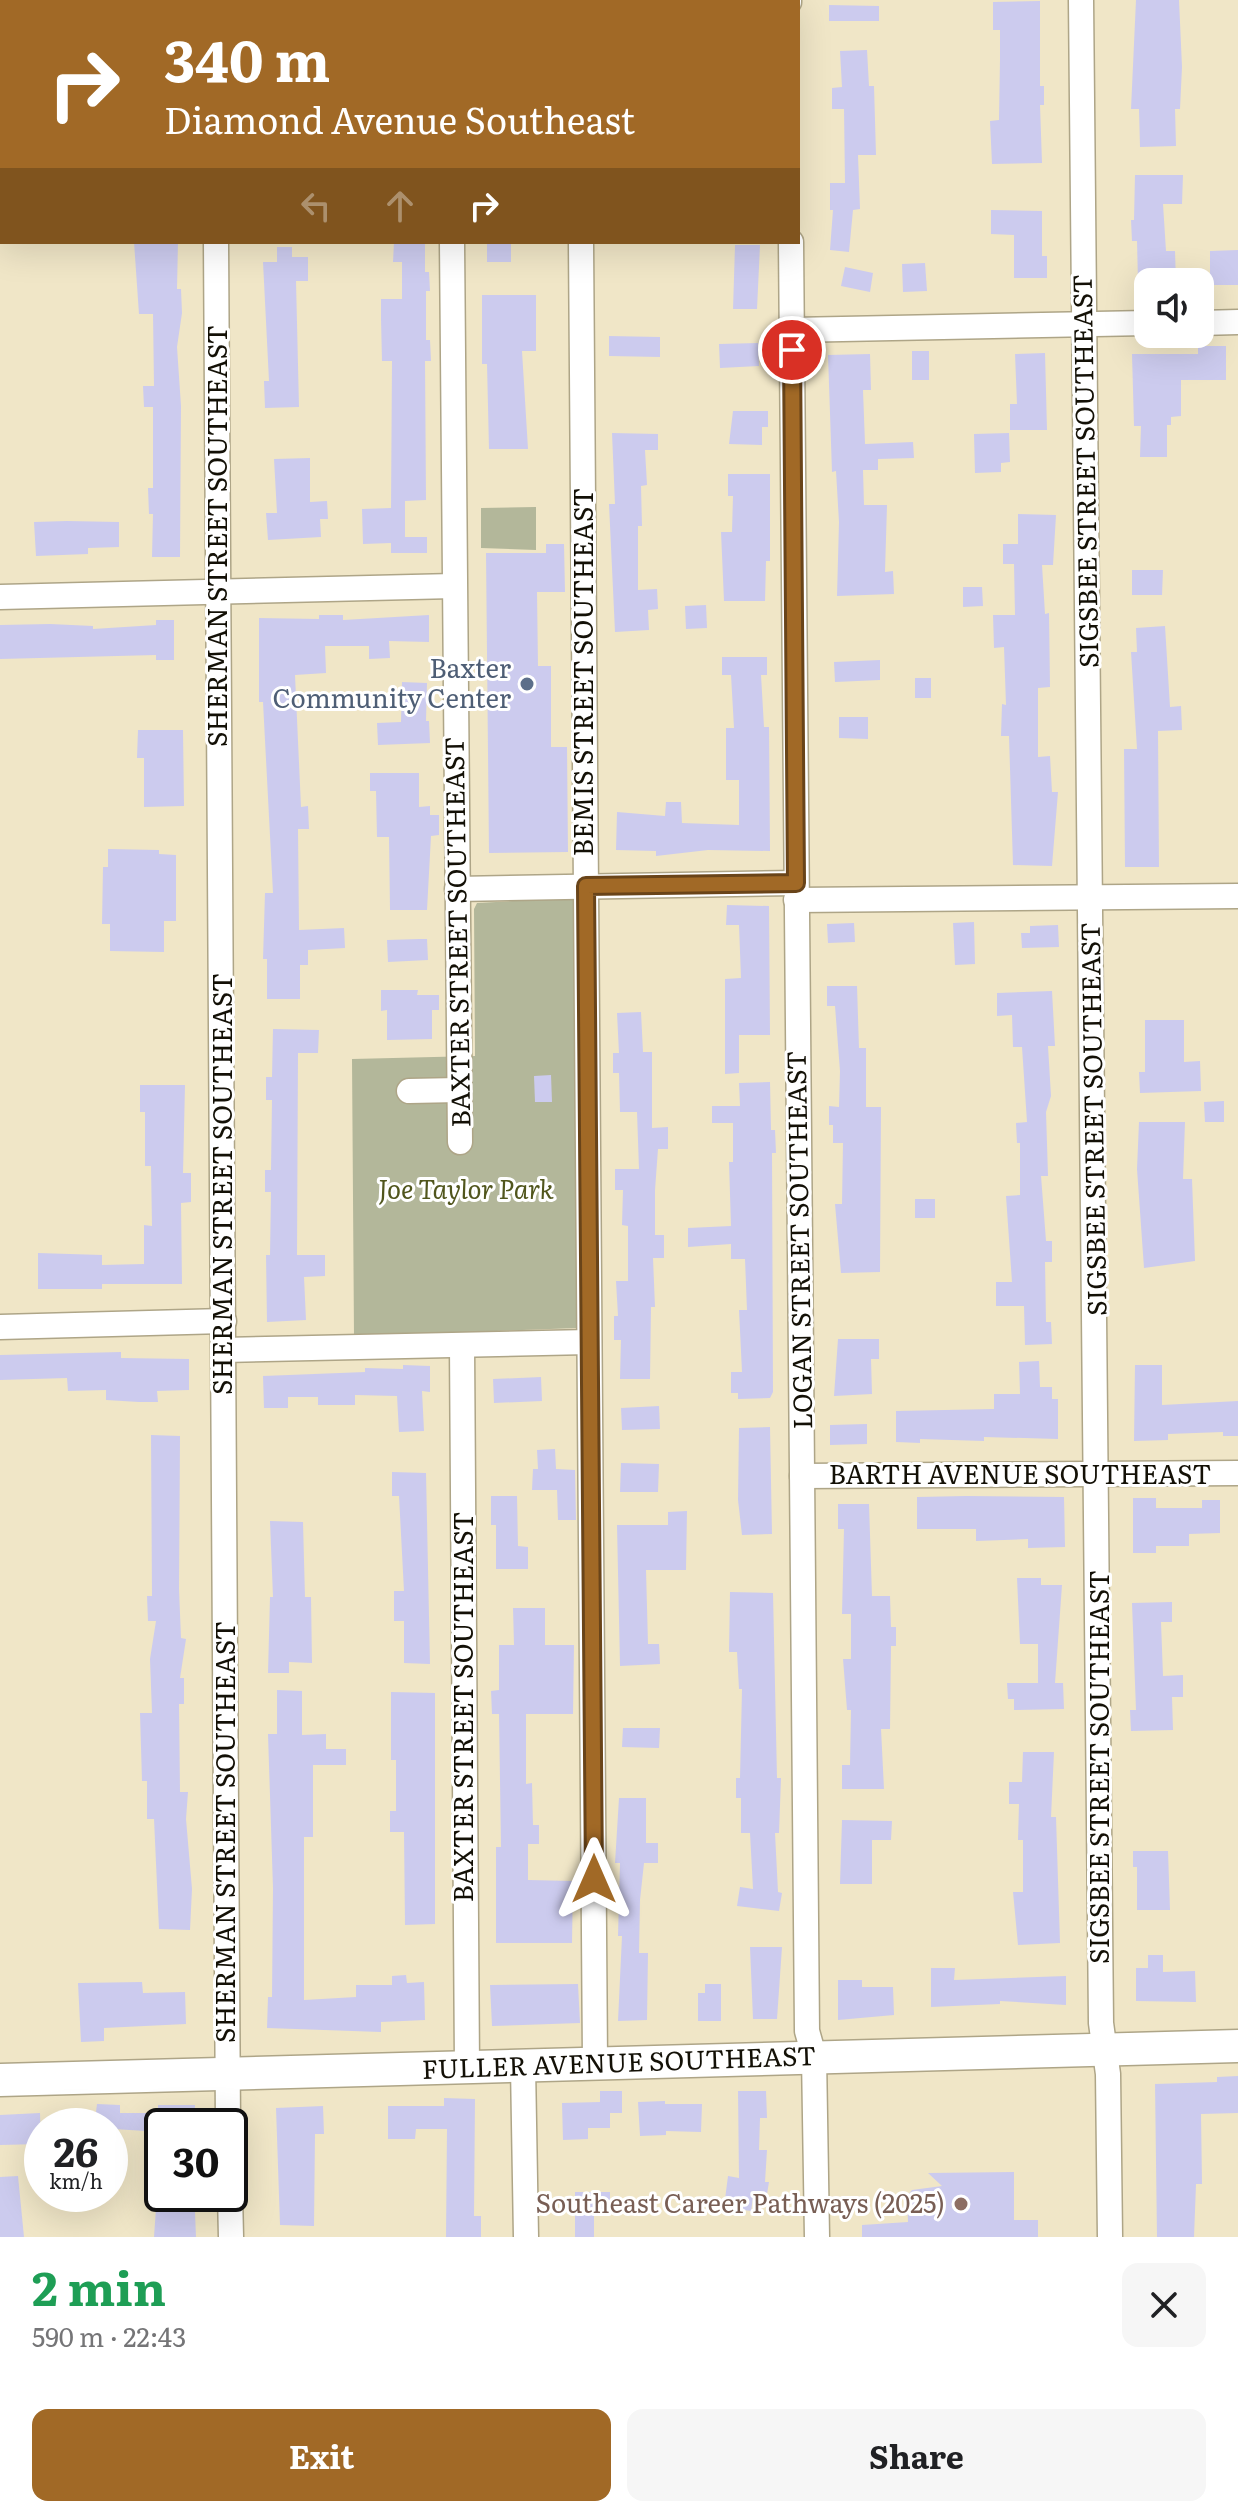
<!DOCTYPE html>
<html lang="en">
<head>
<meta charset="utf-8">
<style>
  :root { --surface:#fff; --page:#f6f6f6; --text:#202124; --muted:#757577; --accent:#a16926 }
  body { margin:0; font-family:Literata,serif; background:var(--page); color:var(--text); height:100vh; display:flex; flex-direction:column; font-size:30px; white-space:nowrap }
  * { box-sizing:border-box; margin:0 }
  p { font-size:26px; color:var(--muted) }
  .icon { flex:none; width:44px; height:44px; fill:none; stroke:currentColor; stroke-width:2; stroke-linecap:round; stroke-linejoin:round }
  .map { position:relative; height:2237px; overflow:hidden }
  .sheet { display:flex; flex-direction:column; background:var(--surface); flex:1 }
  .sheet>* { flex:none }
  .hud { position:absolute; left:0px; top:0px; width:800px; height:244px; box-shadow:0 8px 32px #0002; background:#a16926; color:#fff; overflow:hidden }
  .fabs { position:absolute; left:1134px; top:268px; display:grid; gap:16px }
  .fabs a { display:grid; place-items:center; width:80px; height:80px; border-radius:16px; background:var(--surface); box-shadow:0 8px 32px #0002; font-size:40px }
  .speed { position:absolute; left:24px; top:2108px; display:flex; gap:16px; font-size:40px; font-weight:700; text-align:center }
  .speed>* { display:grid; place-content:center; width:104px; height:104px; border-radius:50%; background:var(--surface); box-shadow:0 8px 32px #0002; line-height:1 }
  .speed small { font-size:20px; font-weight:400 }
  .speed .limit { border:4px solid #111; border-radius:12px; background:#fff; color:#111 }
  .pin { position:absolute; display:grid; place-items:center; width:68px; height:68px; color:#fff; margin:-34px; border:4px solid #fff; border-radius:50%; box-shadow:0 2px 8px #0007 }
  .me { position:absolute; width:88px; margin:-44px; rotate:0deg; stroke-linejoin:round; filter:drop-shadow(0 0 6px #0008) }
  .turn { display:flex; align-items:center; gap:28px; height:168px; padding:0 32px; font-size:36px }
  .turn .icon { width:104px; height:104px; stroke-width:2.5 }
  .turn b { display:block; font-size:56px; line-height:68px }
  .lanes { display:flex; align-items:center; height:76px; padding:0 32px; background:#0003; justify-content:center; gap:40px; direction:ltr }
  .lanes .off { opacity:.35 }
  .round { display:grid; place-items:center; flex:none; width:84px; height:84px; border-radius:16px; background:var(--page) }
  .headline { display:flex; align-items:center; justify-content:space-between; height:136px; padding:0 32px }
  h1 { font-size:48px; font-weight:700; line-height:60px; color:#1e9e55 }
  .cta { display:flex; gap:16px; margin-top:auto; padding:16px 32px }
  .cta a { flex:1; height:92px; border-radius:16px; background:var(--accent); color:#fff; font-size:32px; font-weight:700; line-height:92px; text-align:center }
  .cta a+a { background:var(--page); color:var(--text) }
  .map>svg:first-child { display:block }
  .green { fill:#b3b79a }
  .building { fill:#cccbee }
  .lines { fill:none; stroke-linecap:round; stroke-linejoin:round }
  .street-casing { stroke:#aea587; stroke-width:27 }
  .secondary-casing { stroke:#aea587; stroke-width:35 }
  .street { stroke:#fff; stroke-width:24 }
  .secondary { stroke:#fff; stroke-width:32 }
  .route-casing { stroke:#694419; stroke-width:20 }
  .route { stroke:#a16926; stroke-width:14 }
  .service-dot { fill:#5c6f8a; stroke:#fff; stroke-width:3 }
  .education-dot { fill:#8d6e63; stroke:#fff; stroke-width:3 }
  .labels { text-anchor:middle; stroke-width:6; stroke-linejoin:round; paint-order:stroke }
  .street-label { font-size:26px; fill:#131006; stroke:#fff }
  .service-label { font-size:26px; fill:#4e5e75; stroke:#fff; text-anchor:end }
  .park-label { font-size:26px; font-style:italic; fill:#51561d; stroke:#fff }
  .education-label { font-size:26px; fill:#785e54; stroke:#fff; text-anchor:end }
</style>
</head>
<body>
<div class="map">
<svg width="1238" height="2237" viewBox="0 0 1238 2237">
  <rect width="100%" height="100%" fill="#f0e6c7"/>
  <!-- green -->
  <g class="green">
    <path d="M536,507V550L481,548V508Z"/>
    <path d="M570,898L575,900L578,1328L354,1336L352,1059L475,1056L474,909L477,903Z"/>
  </g>
  <!-- building -->
  <g class="building">
    <path d="M1136,0H1179L1182,67L1180,109H1175L1176,146L1140,147L1139,109H1131Z"/>
    <path d="M1040,1V86H1044V105H1040L1042,163L992,164L990,121L999,120L1000,60V30H993V2Z"/>
    <path d="M829,5L879,6V21H829Z"/>
    <path d="M867,50L869,86H874L876,155H858L860,209L853,210L849,252L830,250L833,210H830V183H845L844,109H832V88L842,87L840,51Z"/>
    <path d="M1135,175H1183L1182,204H1163L1166,251H1175L1176,282H1138L1137,241H1132L1131,220H1134Z"/>
    <path d="M991,210L1042,211V256H1047V278H1014V235L991,234Z"/>
    <path d="M134,242H178L177,289H181L182,313L177,347L181,406L180,557H152L153,514H149L148,488H153V407H144L143,386H154L153,314H139Z"/>
    <path d="M394,242L425,243V272H429L430,291H426V340H430L431,361H425L426,500L405,501V537H427V553H391V543L363,544L362,509L391,508L392,361H382L381,319V299H402V262H393Z"/>
    <rect x="487" y="242" width="24" height="20"/>
    <path d="M735,245H760L757,309H733Z"/>
    <path d="M277,247H292V257H308V281H296L299,407L265,408L264,381H269L263,262H277Z"/>
    <path d="M1238,250V285H1210V251Z"/>
    <path d="M925,263L927,291L903,292L902,264Z"/>
    <path d="M845,267L873,273L870,292L841,286Z"/>
    <path d="M482,295H536V351H522L528,449H489L487,364H482Z"/>
    <path d="M609,336L660,337V357L609,356Z"/>
    <path d="M758,343L759,366L720,368L719,344Z"/>
    <path d="M1198,346H1226V380H1181V416L1171,417V425H1167V457H1140L1141,426H1134L1132,354H1198Z"/>
    <rect x="912" y="351" width="17" height="29"/>
    <path d="M1045,353L1047,430H1010V404H1017L1015,354Z"/>
    <path d="M870,354L871,390H863L865,444L913,442L914,458L878,459V470H863L864,505H887L885,572L893,571L894,594L837,596L839,522L836,471L832,472L828,355Z"/>
    <path d="M733,411H768V427H762V445L729,444Z"/>
    <path d="M612,433L658,434V450H645L647,485L641,486L642,526H638V590L657,589L658,609L648,610L649,630L615,632L609,504H615Z"/>
    <path d="M1009,433L1010,462L1001,463V472L975,473L974,434Z"/>
    <path d="M310,458V502L327,501L328,519H320L321,537L268,540L266,513H277L274,459Z"/>
    <path d="M728,474H770V561H766L765,601H724L721,532H732L733,496H728Z"/>
    <path d="M1018,514L1056,515L1053,565H1042L1045,614L1049,613L1050,687L1038,688V757L1050,756L1052,792H1058L1052,866L1013,865L1009,736H1001L1002,704L1006,705L1004,647L994,648L993,615H1015L1014,564H1003V544H1018Z"/>
    <path d="M67,521L119,522V547L88,548V554L36,556L34,522Z"/>
    <path d="M546,544H564L565,592H537L538,666H551V747H567L568,852L489,853L486,553H546Z"/>
    <path d="M1132,570H1163L1162,595H1132Z"/>
    <path d="M963,587H982L983,606L963,607Z"/>
    <path d="M706,605L707,628L686,629L685,606Z"/>
    <path d="M319,615H343V620L429,615V642L389,641L390,658L369,659V646H325L326,673L295,675L301,807L308,806L309,829H298L299,930L344,928L345,948L308,950V965H300V999H267V959H263L265,893H273L263,702H259V618L319,619Z"/>
    <path d="M156,620H174V660H156V655L0,659V625L50,624L93,626V629L156,625Z"/>
    <path d="M1165,626L1170,707L1181,706L1182,730L1158,731L1159,867H1125L1124,749H1137L1131,652H1137L1136,628Z"/>
    <path d="M722,657H767V675H761L764,727H769L770,851L708,850L656,856V851L616,850L617,812L665,816L666,802H681L682,823L739,825V780H726V728H734L731,675H722Z"/>
    <path d="M880,660V680L835,682L834,662Z"/>
    <rect x="915" y="678" width="16" height="20"/>
    <path d="M402,682L427,683L426,721H429L430,743L378,745L377,723L401,722Z"/>
    <path d="M839,717H868V739L839,738Z"/>
    <path d="M138,730H183L184,806L144,807V758H137Z"/>
    <path d="M370,773H419V807L430,806V815H439V835L431,836L427,910H390L389,837H377L376,791H370Z"/>
    <path d="M108,849L159,850V854L176,855V921H164V952L110,951V924H102L103,867H108Z"/>
    <path d="M727,905L769,906L770,1035H739V1073L725,1074V979L741,978L739,925H726Z"/>
    <path d="M974,922L975,964L955,965L953,923Z"/>
    <path d="M854,923L855,942L828,943L827,924Z"/>
    <path d="M1058,925L1059,947L1022,948L1021,933H1030V926Z"/>
    <path d="M419,939H427L428,960L388,962L387,940Z"/>
    <path d="M827,986H857L859,1048H866V1107H881L880,1272L841,1273L835,1204H842L843,1143H833V1125H829V1106L839,1107L840,1071L835,1006H827Z"/>
    <path d="M381,990H418L417,995H439V1010H432V1039L387,1040V1010L381,1011Z"/>
    <path d="M1052,991L1055,1046H1048L1051,1096L1046,1112L1048,1176H1041L1046,1241H1052V1262H1045L1046,1322H1051L1052,1344L1025,1345L1024,1306H996V1282H1012L1006,1196L1020,1195V1143H1017L1016,1123L1027,1122L1022,1047H1013L1012,1015L997,1016V993Z"/>
    <path d="M641,1012L643,1052H652V1128L668,1127V1149H658L655,1190V1235H664V1258H653L655,1307H651L650,1379H620L621,1340H614V1316H618L616,1281H628V1226L622,1225L623,1190H615V1169H639L637,1112H620L619,1073H613V1053H619L617,1013Z"/>
    <path d="M1145,1020H1184V1062L1200,1061L1201,1091L1140,1093L1139,1072H1145Z"/>
    <path d="M273,1029L319,1030L318,1053H298L297,1255H325V1276L304,1277L306,1320L267,1322L266,1255H270L271,1192H265V1170H271L272,1100H266V1077H272Z"/>
    <path d="M551,1075L552,1102H535L534,1076Z"/>
    <path d="M770,1082L771,1130H775L776,1153H772L773,1392L770,1398L738,1399V1393H731V1372H742L739,1310H747L745,1259H731V1244L688,1247V1228L731,1226L729,1162H733V1123H712V1106H740L739,1083Z"/>
    <path d="M140,1085H185L183,1173H191V1202L181,1203L182,1284H102V1289H38V1253L102,1255V1265L144,1264V1225L152,1226L151,1166H145V1112H140Z"/>
    <path d="M1224,1101V1122H1205L1204,1102Z"/>
    <path d="M1139,1122H1185L1183,1179H1192L1195,1261L1144,1268L1137,1169Z"/>
    <rect x="915" y="1199" width="20" height="19"/>
    <path d="M838,1339H879V1359H871L872,1394L834,1396Z"/>
    <path d="M121,1352V1358L189,1359V1390L157,1391L158,1402H139L106,1400V1390L68,1391L67,1378L0,1380V1355Z"/>
    <path d="M1039,1361L1040,1387H1052V1399H1058V1439L984,1437V1441L920,1439V1443L896,1442V1411L994,1409V1394H1020L1019,1362Z"/>
    <path d="M403,1365L430,1366V1392L422,1391L424,1431L399,1432L397,1396L355,1395V1405H318V1397H288V1408H264L263,1376L365,1372V1368L403,1369Z"/>
    <path d="M1135,1365H1162V1405L1238,1401V1436H1223V1432L1168,1434V1440L1134,1441Z"/>
    <path d="M541,1377L542,1401L494,1403L493,1379Z"/>
    <path d="M659,1406L660,1429L622,1430L621,1408Z"/>
    <path d="M867,1424V1444L830,1445V1425Z"/>
    <path d="M770,1427L772,1534L742,1535L738,1500L739,1428Z"/>
    <path d="M151,1435L180,1436L179,1589L181,1638L186,1639L180,1678H184V1704H179L180,1792H188L186,1819L192,1889L190,1930L159,1929L154,1819H147V1781H142L140,1713H152L150,1659L156,1621H148L147,1596H152Z"/>
    <path d="M555,1449L556,1469L575,1470L576,1520H558L557,1490H532L533,1469H538L537,1450Z"/>
    <path d="M621,1463L659,1464L658,1492H620Z"/>
    <path d="M392,1472L426,1473L430,1664L404,1663V1621H394V1591H404L399,1496H392Z"/>
    <path d="M491,1496H517L518,1546L528,1547V1569H496V1525H491Z"/>
    <path d="M966,1496L1064,1497L1065,1547L1028,1548V1539L976,1541V1529H917V1497Z"/>
    <path d="M1133,1498H1156V1508H1202V1500H1220V1533L1189,1534V1546H1156V1553H1133Z"/>
    <path d="M838,1504H869L872,1596H890L891,1627H896V1646H891L890,1729H881L884,1789H842V1765H850L851,1710H847L843,1659H851V1614H842L844,1529H838Z"/>
    <path d="M687,1511L686,1570H646L648,1644H659L660,1664L620,1666L617,1525H668V1512Z"/>
    <path d="M270,1521L303,1522L305,1597H311L312,1663L289,1662V1673H268L270,1597H273Z"/>
    <path d="M1017,1578H1041V1585H1062L1055,1683H1063L1064,1709L1014,1710V1699H1008L1007,1683H1038V1644H1020Z"/>
    <path d="M730,1592L773,1593L777,1778H781L779,1833H775L778,1892L782,1893L779,1911L737,1906L740,1887L753,1889L750,1833H741V1798H736V1778H740L742,1689H739L737,1652H729Z"/>
    <path d="M1172,1602V1622H1161L1163,1676L1183,1675V1697H1172L1173,1730L1131,1731L1130,1710H1136L1132,1603Z"/>
    <path d="M513,1608H545V1645H574L573,1714H526V1784L532,1783L533,1825H539V1844H528V1880L573,1881L572,1943H496V1847H501L499,1714H492L491,1691L499,1690V1645H514Z"/>
    <path d="M277,1690L302,1691V1735L326,1734V1749H346V1765H313V1837H304V2000L356,1997V1985H392V1976L406,1975L407,1983L424,1982L425,2020L381,2022V2032L267,2028L268,1997H272L273,1888L268,1734H277Z"/>
    <path d="M391,1692L435,1693V1924L405,1925L404,1832H390V1811H396V1760H391Z"/>
    <path d="M623,1728H660L659,1748L622,1747Z"/>
    <path d="M1023,1752H1054L1051,1817H1056L1060,1943L1018,1945L1013,1892H1023V1840H1018L1019,1804H1009V1782H1022Z"/>
    <path d="M619,1798H646V1843H658V1863H644L640,1900L639,1953H648L647,2020L618,2021L622,1936H618L620,1863H615Z"/>
    <path d="M842,1820L892,1821L891,1840H872V1884H840Z"/>
    <path d="M1133,1851H1168L1170,1910H1137V1867H1133Z"/>
    <path d="M750,1947H782L777,2019H753Z"/>
    <path d="M1148,1955H1163V1972L1195,1971L1196,2002L1136,2001V1968H1148Z"/>
    <path d="M931,1968H955L954,1980L1066,1976V2005L1000,2001V2004L931,2007Z"/>
    <path d="M838,1980H862V1987H893L894,2015L838,2020Z"/>
    <path d="M142,1982L143,1993L185,1992L186,2024L104,2028V2041L81,2042L78,1983Z"/>
    <path d="M578,1984L580,2023L492,2026L490,1985Z"/>
    <path d="M705,1984H721V2021H698V1993H705Z"/>
    <path d="M1238,2076V2113L1201,2114L1202,2184H1196L1194,2237H1157L1155,2084L1217,2082V2077Z"/>
    <path d="M600,2091H622V2113H610V2128H588V2139L563,2140L562,2103L600,2102Z"/>
    <path d="M738,2091H766L767,2118H760L759,2150H767L765,2182H769L766,2200L753,2198L751,2211L724,2207L728,2176L739,2178Z"/>
    <path d="M444,2098L475,2099L474,2216H481V2237H446L447,2129H416L415,2139H388V2106H444Z"/>
    <path d="M665,2101V2104H702L701,2132L666,2131V2135L640,2136L638,2102Z"/>
    <path d="M97,2104L120,2105V2113H158V2105H195L194,2126H162V2132L65,2126V2113L96,2112Z"/>
    <path d="M323,2106L324,2134H315L314,2226L280,2225L276,2108Z"/>
    <path d="M40,2113L41,2144L0,2145V2115Z"/>
    <path d="M1014,2172V2220H1038V2237H862V2225L908,2222L907,2196L912,2190L942,2186L928,2173Z"/>
    <path d="M18,2176L24,2237H0V2177Z"/>
    <path d="M575,2192H610V2214H594V2237H575Z"/>
    <path d="M157,2194H189V2212H195L196,2237H154Z"/>
  </g>
  <g class="lines">
    <defs>
      <g id="street">
        <path d="M215,0V2"/>
        <path d="M450,0V2"/>
        <path d="M579,0V2"/>
        <path d="M789,0V2"/>
        <path d="M1081,0L1101,2023L1108,2074L1110,2237"/>
        <path d="M216,242L228,2126"/>
        <path d="M452,242L460,1142"/>
        <path d="M581,242L595,2062"/>
        <path d="M791,242L807,2031L814,2056L817,2237"/>
        <path d="M1200,323L1238,322"/>
        <path d="M792,330L1148,323"/>
        <path d="M0,597L454,586"/>
        <path d="M457,889L796,883"/>
        <path d="M796,900L1238,896"/>
        <path d="M409,1091L459,1090"/>
        <path d="M0,1327L224,1321"/>
        <path d="M462,1346L467,2068"/>
        <path d="M224,1350L589,1342"/>
        <path d="M802,1476L1238,1473"/>
        <path d="M523,2066L526,2237"/>
        <path d="M230,2194L231,2237"/>
      </g>
      <path id="secondary" d="M0,2080L1238,2046"/>
    </defs>
    <!-- street casing -->
    <use href="#street" class="street-casing"/>
    <!-- secondary casing -->
    <use href="#secondary" class="secondary-casing"/>
    <!-- street -->
    <use href="#street" class="street"/>
    <!-- secondary -->
    <use href="#secondary" class="secondary"/>
  </g>
  <g class="lines">
    <defs>
      <path id="route" d="M594,1879L586,886L796,883L792,350"/>
    </defs>
    <!-- route casing -->
    <use href="#route" class="route-casing"/>
    <!-- route -->
    <use href="#route" class="route"/>
  </g>
  <!-- markers -->
  <circle class="service-dot" cx="527" cy="684" r="8"/>
  <circle class="education-dot" cx="961" cy="2204" r="8"/>
  <g class="labels">
    <!-- street labels -->
    <g class="street-label">
      <text transform="translate(1086 471) rotate(-91)" y="9">SIGSBEE STREET SOUTHEAST</text>
      <text transform="translate(218 536) rotate(-90)" y="9">SHERMAN STREET SOUTHEAST</text>
      <text transform="translate(584 672) rotate(-90)" y="9">BEMIS STREET SOUTHEAST</text>
      <text transform="translate(458 932) rotate(-91)" y="9">BAXTER STREET SOUTHEAST</text>
      <text transform="translate(1094 1119) rotate(-91)" y="9">SIGSBEE STREET SOUTHEAST</text>
      <text transform="translate(223 1184) rotate(-90)" y="9">SHERMAN STREET SOUTHEAST</text>
      <text transform="translate(800 1240) rotate(-91)" y="9">LOGAN STREET SOUTHEAST</text>
      <text x="1020" y="1484">BARTH AVENUE SOUTHEAST</text>
      <text transform="translate(464 1707) rotate(-90)" y="9">BAXTER STREET SOUTHEAST</text>
      <text transform="translate(1100 1767) rotate(-90)" y="9">SIGSBEE STREET SOUTHEAST</text>
      <text transform="translate(226 1832) rotate(-90)" y="9">SHERMAN STREET SOUTHEAST</text>
      <text transform="translate(619 2063) rotate(-2)" y="9">FULLER AVENUE SOUTHEAST</text>
    </g>
    <!-- service labels -->
    <g class="service-label">
      <text x="511" y="678">Baxter<tspan x="511" dy="30">Community Center</tspan></text>
    </g>
    <!-- park labels -->
    <g class="park-label">
      <text x="466" y="1199">Joe Taylor Park</text>
    </g>
    <!-- education labels -->
    <g class="education-label">
      <text x="945" y="2213">Southeast Career Pathways (2025)</text>
    </g>
  </g>
</svg>
<div class="fabs">
<a><svg class="icon" aria-label="sound" viewBox="0 0 24 24"><path d="M4 9h4l5-4v14l-5-4H4zM17 9q2 3 0 6"/></svg></a>
</div>
<div class="speed"><div>26<small>km/h</small></div><div class="limit">30</div></div>
<div class="pin" style="left:792px;top:350px;background:#d93025"><svg class="icon" aria-label="arrive" viewBox="0 0 24 24"><path d="M6 21V4h12l-3 4 3 4H6"/></svg></div>
<svg class="me" style="left:594px;top:1879px" viewBox="-20 -20 40 40"><path d="M0-17L14 15 0 8-14 15z" fill="#a16926" stroke="#fff" stroke-width="4"/></svg>
<div class="hud">
<div class="turn"><svg class="icon" aria-label="right" viewBox="0 0 24 24"><path d="M7 20v-9h11M14 6l5 5-5 5"/></svg><div><b>340 m</b>Diamond Avenue Southeast</div></div>
<div class="lanes"><svg class="icon off" aria-label="left" viewBox="0 0 24 24"><path d="M17 20v-9H6M10 6l-5 5 5 5"/></svg><svg class="icon off" aria-label="ahead" viewBox="0 0 24 24"><path d="M12 20V5M6 11l6-6 6 6"/></svg><svg class="icon" aria-label="right" viewBox="0 0 24 24"><path d="M7 20v-9h11M14 6l5 5-5 5"/></svg></div>
</div>
</div>
<section class="sheet">
<div class="headline"><div><h1>2 min</h1><p>590 m · 22:43</p></div><a class="round"><svg class="icon" aria-label="close" viewBox="0 0 24 24"><path d="M6 6l12 12M18 6L6 18"/></svg></a></div>
<div class="cta"><a>Exit</a><a>Share</a></div>
</section>
</body>
</html>
